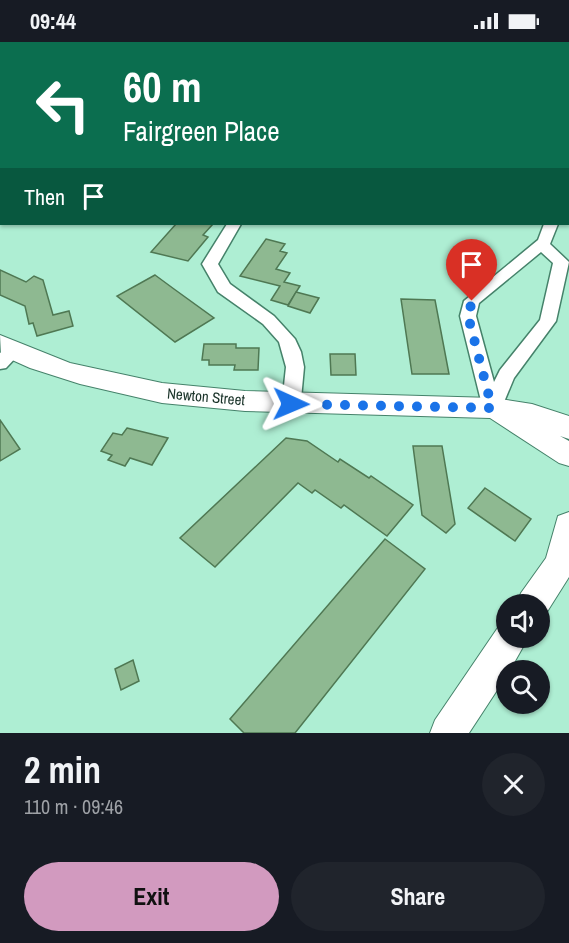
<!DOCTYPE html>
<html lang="en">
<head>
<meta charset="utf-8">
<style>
  :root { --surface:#171b24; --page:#20242c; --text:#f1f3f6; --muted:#9ea1a6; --accent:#d29abf }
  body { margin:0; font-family:"Archivo Narrow",sans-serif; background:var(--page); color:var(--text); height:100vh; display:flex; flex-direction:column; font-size:22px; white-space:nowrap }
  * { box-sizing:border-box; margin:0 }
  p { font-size:20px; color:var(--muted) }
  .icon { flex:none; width:33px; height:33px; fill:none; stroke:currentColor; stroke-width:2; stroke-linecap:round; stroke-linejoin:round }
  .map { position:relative; height:691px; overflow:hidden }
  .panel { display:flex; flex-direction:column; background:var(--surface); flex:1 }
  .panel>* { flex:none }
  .top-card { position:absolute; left:0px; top:0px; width:570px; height:183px; box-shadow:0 2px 4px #0004; background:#0b6e4f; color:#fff; overflow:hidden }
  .controls { position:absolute; left:496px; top:552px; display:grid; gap:12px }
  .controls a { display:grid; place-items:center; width:54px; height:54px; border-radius:50%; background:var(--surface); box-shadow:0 2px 4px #0004; font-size:30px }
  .pin { position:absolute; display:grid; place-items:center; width:51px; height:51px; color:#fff; margin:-62px -26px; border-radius:50% 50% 50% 0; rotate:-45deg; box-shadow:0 0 6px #0007 }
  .pin .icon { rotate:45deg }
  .me { position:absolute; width:66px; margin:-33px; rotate:91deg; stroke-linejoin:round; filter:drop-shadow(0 0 4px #0008) }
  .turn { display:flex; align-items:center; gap:21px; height:126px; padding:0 24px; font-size:27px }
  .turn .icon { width:78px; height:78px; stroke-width:2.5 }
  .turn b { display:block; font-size:42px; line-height:51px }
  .then { display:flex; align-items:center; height:57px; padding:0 24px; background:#0003; gap:12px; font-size:22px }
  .round { display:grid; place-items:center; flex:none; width:63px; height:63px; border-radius:32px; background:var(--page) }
  .summary { display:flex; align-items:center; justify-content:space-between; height:102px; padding:0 24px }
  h1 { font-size:36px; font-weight:800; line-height:45px }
  .primary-button { display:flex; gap:12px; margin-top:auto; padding:12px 24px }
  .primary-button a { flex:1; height:69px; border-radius:36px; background:var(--accent); color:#111; font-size:24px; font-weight:800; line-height:69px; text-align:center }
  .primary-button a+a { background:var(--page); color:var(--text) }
  .status { display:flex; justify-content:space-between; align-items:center; height:42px; padding:0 30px; background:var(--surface); direction:ltr }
  .status svg { height:16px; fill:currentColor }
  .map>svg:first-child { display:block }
  .green { fill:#eeac8d }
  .building { fill:#8eb991; stroke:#4f7853; stroke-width:1.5 }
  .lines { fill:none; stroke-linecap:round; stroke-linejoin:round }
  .street-casing { stroke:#45826a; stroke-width:3 }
  .secondary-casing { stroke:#45826a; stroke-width:2 }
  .street { fill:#fff; fill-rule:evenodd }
  .secondary { fill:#fff; fill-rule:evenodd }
  .route { stroke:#1a73e8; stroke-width:10; stroke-dasharray:0 18 }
  .labels { text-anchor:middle; stroke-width:5; stroke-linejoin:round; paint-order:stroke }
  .street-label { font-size:15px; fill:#193228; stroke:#fefefe }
</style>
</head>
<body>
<div class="status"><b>09:44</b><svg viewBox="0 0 49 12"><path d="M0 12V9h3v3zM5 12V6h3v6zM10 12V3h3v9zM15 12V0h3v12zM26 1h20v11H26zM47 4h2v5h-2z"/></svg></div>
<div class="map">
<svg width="569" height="691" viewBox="0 0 569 691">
  <rect width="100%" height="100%" fill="#aeeed3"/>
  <!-- green -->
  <path class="green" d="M0,0H569V69L568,2H2L1,84Z"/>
  <!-- building -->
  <g class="building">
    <path d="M176,182H213L203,193L208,195L188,219L151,210Z"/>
    <path d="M266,197L285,202L280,209L287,211L276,227L290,231L284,240L300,244L288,263L271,258L280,244L240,234Z"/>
    <path d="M0,228L26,240L34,234L43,238L53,273L69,269L73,284L37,294L33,281L29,282L25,264L0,253Z"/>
    <path d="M155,233L174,247L214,276L175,300L117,254Z"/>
    <path d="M296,250L319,256L310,271L288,264Z"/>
    <path d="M401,257L435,258L449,332H412Z"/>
    <path d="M204,302H236V306H259L258,328H234L235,323H209V318H202Z"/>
    <path d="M330,312H355L356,333H331Z"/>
    <path d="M0,378L20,407L0,419Z"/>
    <path d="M127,386L168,396L152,423L130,416L125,424L108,418L112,413L101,409L113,391L122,393Z"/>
    <path d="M286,396L307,399L338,420L340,417L369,436L371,434L413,463L387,494L344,463L341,466L315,448L312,451L298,441L215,525L180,496Z"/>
    <path d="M413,404H442L455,482L446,491L422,473Z"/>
    <path d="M485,446L531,477L515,499L468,466Z"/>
    <path d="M385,497L425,527L295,691H244L230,677Z"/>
    <path d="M133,618L139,639L121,648L115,627Z"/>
  </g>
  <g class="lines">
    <defs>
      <g id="street">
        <rect x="568" y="143" width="1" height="8"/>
        <path d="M227,182H241L218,222L230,242L274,274L295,297L301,310L304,325L301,357L297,367L291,369L285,367L282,362L286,325L279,300L263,282L218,250L202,222Z"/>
        <path d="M544,182H558L550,202L569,220L556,279L514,336L499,372L492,374L485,372L483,367L460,274L464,259L538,198ZM541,210L553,221L540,278L500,328L494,340L476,274L479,261Z"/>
        <path d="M13,303L19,305L22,309L6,326L0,327V311Z"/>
      </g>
      <g id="secondary">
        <path d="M0,293L70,321L162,341L245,349L493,356L532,362L569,374V397L560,394L569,399V424L559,421L490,376L245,369L162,361L80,342L30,326L1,313Z"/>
        <path d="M569,470V535L545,573L540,575V562H517L521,551L546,516L558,474Z"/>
        <path d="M507,581V596H528L510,628H507V633L469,691H430L435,678L499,584Z"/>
      </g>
    </defs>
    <!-- street casing -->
    <use href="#street" class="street-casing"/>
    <!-- secondary casing -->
    <use href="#secondary" class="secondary-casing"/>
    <!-- street -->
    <use href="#street" class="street"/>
    <!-- secondary -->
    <use href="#secondary" class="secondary"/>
  </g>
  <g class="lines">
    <!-- route -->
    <path class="route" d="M291,362L492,366L468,274L472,259"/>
  </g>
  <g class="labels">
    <!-- street labels -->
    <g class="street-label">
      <text transform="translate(206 355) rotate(5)" y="5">Newton Street</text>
    </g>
  </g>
</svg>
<div class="controls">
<a><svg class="icon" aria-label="sound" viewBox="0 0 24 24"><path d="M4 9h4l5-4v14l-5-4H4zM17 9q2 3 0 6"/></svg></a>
<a><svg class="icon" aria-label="search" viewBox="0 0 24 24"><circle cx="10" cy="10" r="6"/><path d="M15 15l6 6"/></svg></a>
</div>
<div class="pin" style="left:472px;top:259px;background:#d93025"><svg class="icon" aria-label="arrive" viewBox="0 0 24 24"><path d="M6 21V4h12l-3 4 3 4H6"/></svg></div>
<svg class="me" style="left:291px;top:362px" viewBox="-20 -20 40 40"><path d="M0-17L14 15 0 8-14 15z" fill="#1a73e8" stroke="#fff" stroke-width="4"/></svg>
<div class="top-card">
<div class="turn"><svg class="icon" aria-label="left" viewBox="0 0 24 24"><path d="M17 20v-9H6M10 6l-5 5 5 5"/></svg><div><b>60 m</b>Fairgreen Place</div></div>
<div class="then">Then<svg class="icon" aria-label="arrive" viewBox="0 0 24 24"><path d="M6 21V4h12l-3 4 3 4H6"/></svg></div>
</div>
</div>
<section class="panel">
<div class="summary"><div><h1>2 min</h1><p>110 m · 09:46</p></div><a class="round"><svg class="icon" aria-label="close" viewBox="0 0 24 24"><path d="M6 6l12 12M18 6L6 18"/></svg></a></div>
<div class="primary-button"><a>Exit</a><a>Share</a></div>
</section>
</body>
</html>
